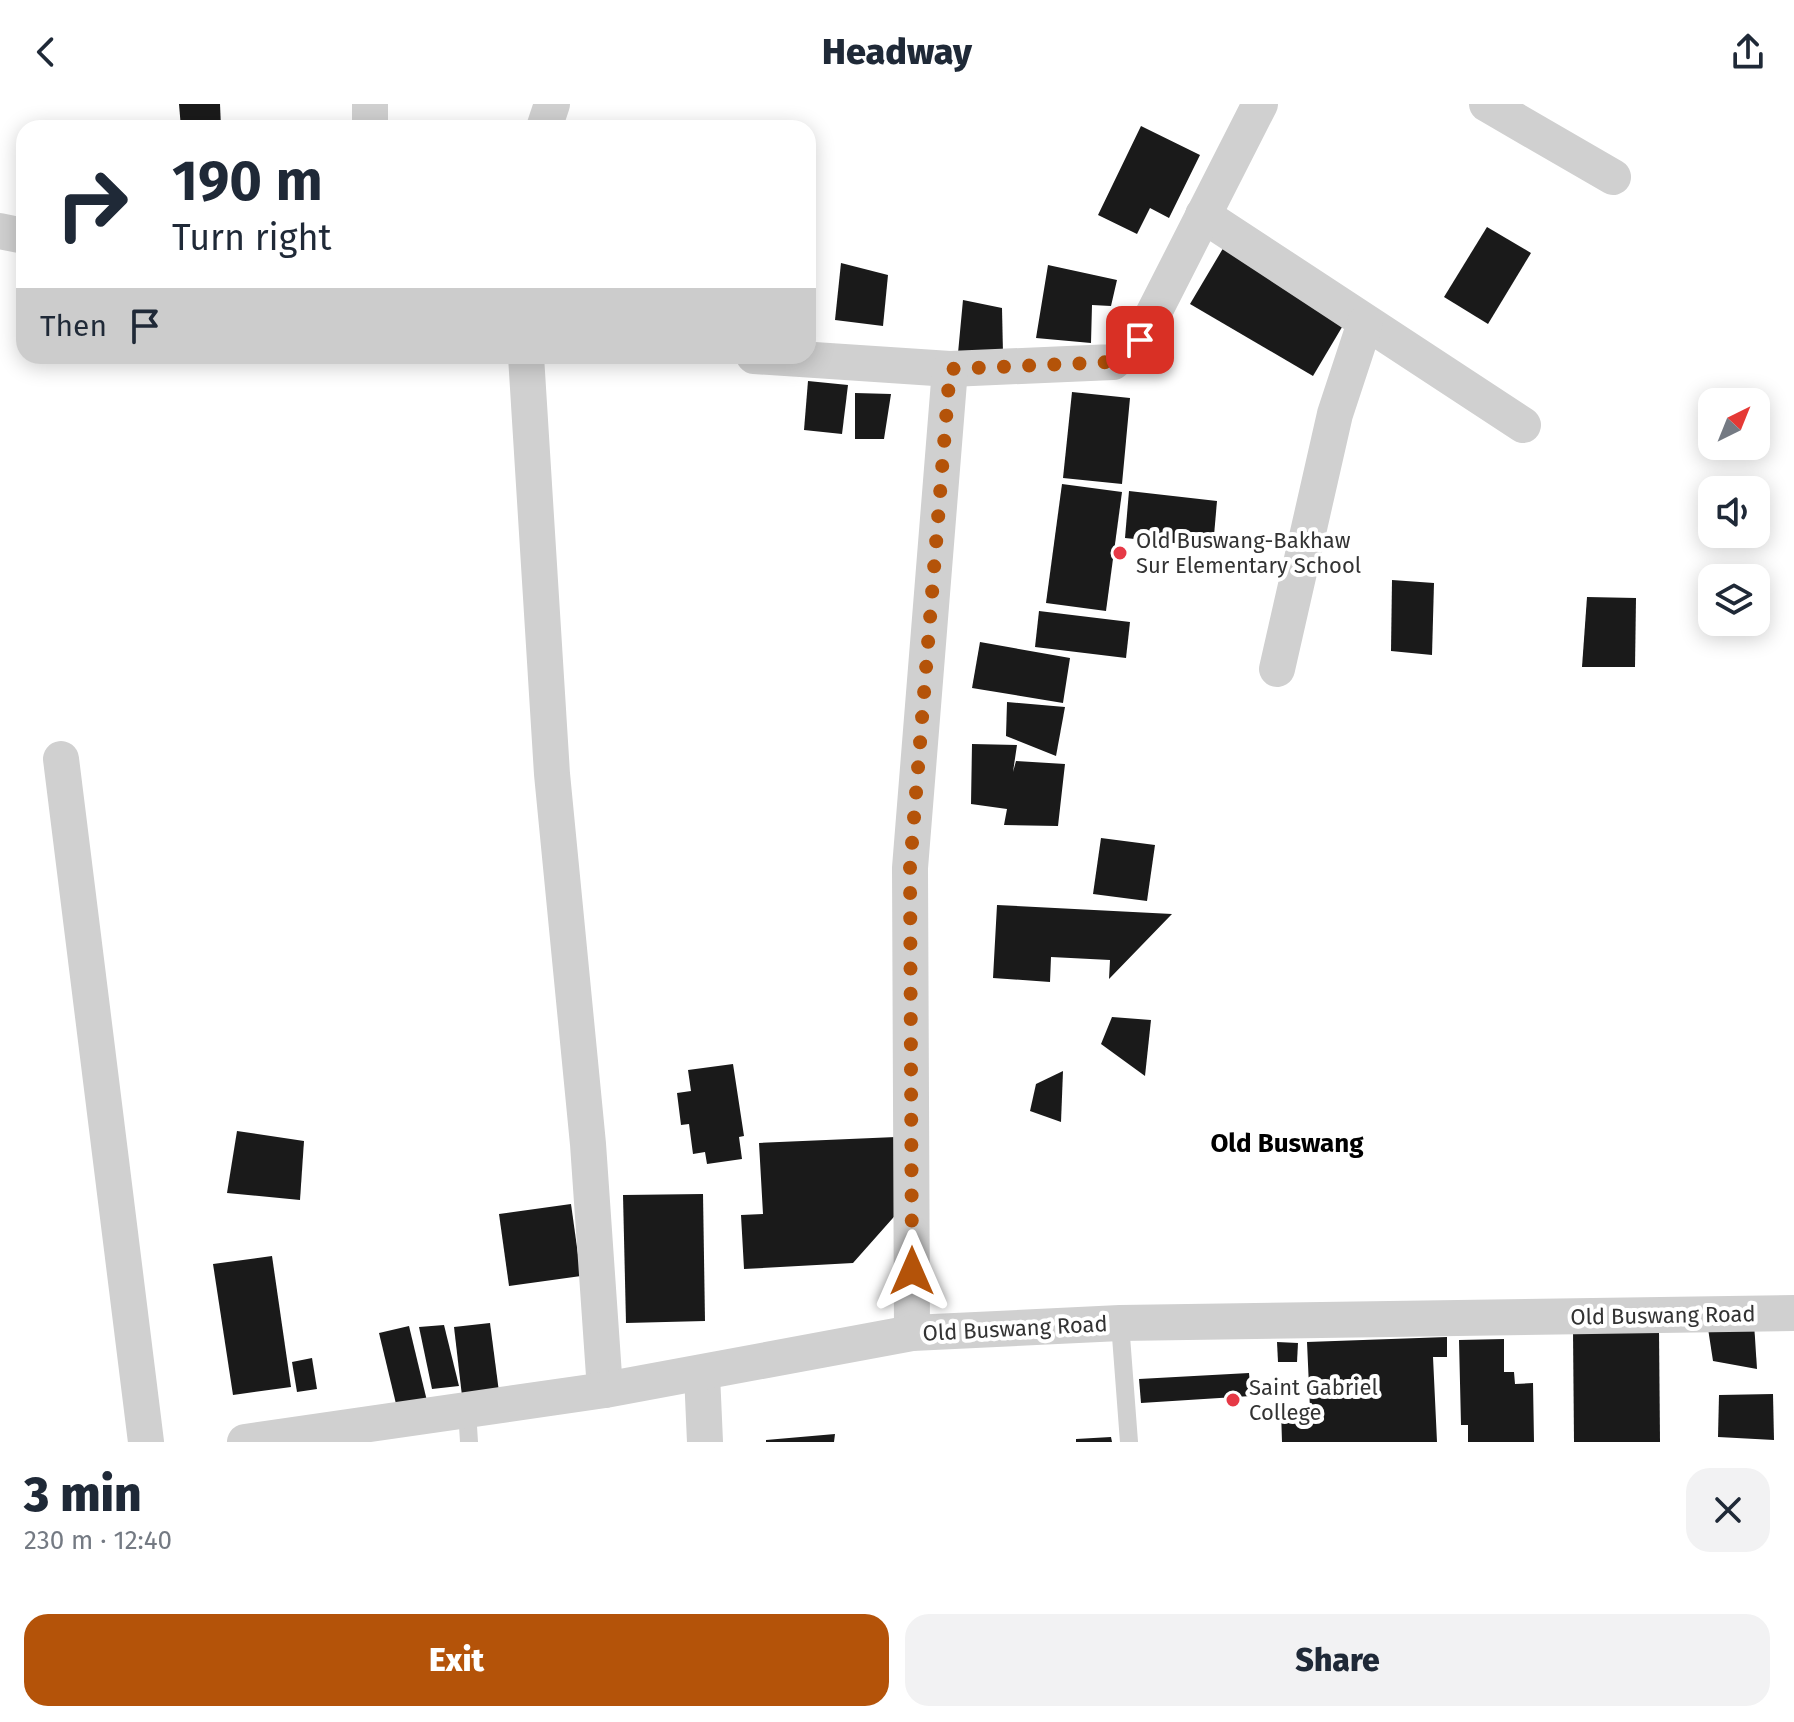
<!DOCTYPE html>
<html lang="en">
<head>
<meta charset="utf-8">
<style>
  :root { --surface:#fff; --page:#f2f2f3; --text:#1f2937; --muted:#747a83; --accent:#b45309 }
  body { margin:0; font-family:"Fira Sans",sans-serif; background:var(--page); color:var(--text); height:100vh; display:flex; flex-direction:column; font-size:30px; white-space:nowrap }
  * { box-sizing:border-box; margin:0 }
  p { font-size:26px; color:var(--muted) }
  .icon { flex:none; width:44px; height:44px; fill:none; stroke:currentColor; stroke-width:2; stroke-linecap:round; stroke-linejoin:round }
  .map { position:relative; height:1338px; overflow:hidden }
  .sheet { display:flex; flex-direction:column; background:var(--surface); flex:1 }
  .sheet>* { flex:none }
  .guide { position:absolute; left:16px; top:16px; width:800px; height:244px; border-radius:24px; box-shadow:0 4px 20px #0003; background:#fff; color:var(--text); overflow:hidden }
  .needle { width:52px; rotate:43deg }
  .fabs { position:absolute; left:1698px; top:284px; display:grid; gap:16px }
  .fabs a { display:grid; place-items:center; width:72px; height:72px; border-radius:16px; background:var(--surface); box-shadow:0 4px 20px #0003; font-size:40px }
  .pin { position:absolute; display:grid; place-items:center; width:68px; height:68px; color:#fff; margin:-34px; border-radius:16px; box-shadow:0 4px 12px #0006 }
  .me { position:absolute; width:88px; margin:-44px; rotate:0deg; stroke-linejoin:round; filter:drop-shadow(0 0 6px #0008) }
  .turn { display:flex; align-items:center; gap:28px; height:168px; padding:0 24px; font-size:36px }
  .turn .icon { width:104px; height:104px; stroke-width:2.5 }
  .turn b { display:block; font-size:56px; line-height:68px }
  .then { display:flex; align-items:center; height:76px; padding:0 24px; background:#0003; gap:16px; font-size:30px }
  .round { display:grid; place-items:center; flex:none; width:84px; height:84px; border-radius:24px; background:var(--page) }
  .head { display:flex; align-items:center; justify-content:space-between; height:136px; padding:0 24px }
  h1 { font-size:48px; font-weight:800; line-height:60px }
  .button { display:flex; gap:16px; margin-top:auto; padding:16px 24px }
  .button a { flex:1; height:92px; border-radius:24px; background:var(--accent); color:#fff; font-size:32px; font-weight:800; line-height:92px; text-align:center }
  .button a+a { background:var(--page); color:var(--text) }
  header { display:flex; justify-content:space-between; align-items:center; height:104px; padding:0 24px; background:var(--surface); font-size:36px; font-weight:800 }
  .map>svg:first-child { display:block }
  .building { fill:#1a1a1a }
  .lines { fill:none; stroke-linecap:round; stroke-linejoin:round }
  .lane { stroke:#d0d0d0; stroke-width:18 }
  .street { stroke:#d0d0d0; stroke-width:36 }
  .route { stroke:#b45309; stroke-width:14; stroke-dasharray:0 25.2 }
  .poi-dot { fill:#e63946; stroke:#fff; stroke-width:3 }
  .labels { text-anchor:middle; stroke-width:8; stroke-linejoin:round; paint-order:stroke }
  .poi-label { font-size:22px; fill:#333; stroke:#fff; text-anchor:start }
  .street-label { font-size:22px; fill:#333; stroke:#fff }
  .quarter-label { font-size:26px; font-weight:bold; fill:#000; stroke:#fff }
</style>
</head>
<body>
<header><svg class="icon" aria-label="back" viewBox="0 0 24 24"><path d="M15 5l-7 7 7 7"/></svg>Headway<svg class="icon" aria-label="share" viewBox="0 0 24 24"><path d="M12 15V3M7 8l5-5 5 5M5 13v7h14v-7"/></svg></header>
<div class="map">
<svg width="1794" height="1338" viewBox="0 0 1794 1338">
  <rect width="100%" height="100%" fill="#fff"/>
  <!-- building -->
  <g class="building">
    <path d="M179,0H220L221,24H181Z"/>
    <path d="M1141,22L1200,51L1169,114L1150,104L1137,130L1098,111Z"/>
    <path d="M1487,123L1531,149L1488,220L1444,193Z"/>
    <path d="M1225,141L1348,213L1313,272L1190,200Z"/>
    <path d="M808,153L815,154L810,202H808Z"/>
    <path d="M841,159L888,171L883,222L835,216Z"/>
    <path d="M1048,161L1117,176L1111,202L1092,201L1091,239L1036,234Z"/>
    <path d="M963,196L1002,204L1003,250L958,249Z"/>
    <path d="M808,277L848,281L842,330L804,326Z"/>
    <path d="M1072,288L1130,294L1122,380L1063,374Z"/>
    <path d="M855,289L891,290L884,335H855Z"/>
    <path d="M1062,380L1122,388L1106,507L1046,499Z"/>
    <path d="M1129,387L1217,397L1213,443L1125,434Z"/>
    <path d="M1392,476L1434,479L1432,551L1391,547Z"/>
    <path d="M1587,493L1636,494L1635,563H1582Z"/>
    <path d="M1039,507L1130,518L1126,554L1035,543Z"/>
    <path d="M980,538L1070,554L1063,599L972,584Z"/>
    <path d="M1007,598L1065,603L1056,652L1006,632Z"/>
    <path d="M972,640L1017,641L1013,668L1016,657L1065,660L1058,722L1004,721L1007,705L971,700Z"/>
    <path d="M1101,734L1155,741L1147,797L1093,790Z"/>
    <path d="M997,801L1172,810L1109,875L1110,856L1051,853L1050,878L993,874Z"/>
    <path d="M1112,913L1151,916L1145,972L1101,940Z"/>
    <path d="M733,960L744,1032L739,1033L742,1055L707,1060L705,1048L693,1050L689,1020L681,1021L677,989L691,987L688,966Z"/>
    <path d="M1063,967L1061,1018L1030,1007L1036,980Z"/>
    <path d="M237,1027L304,1037L300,1096L227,1089Z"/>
    <path d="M896,1033L900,1106L853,1159L744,1165L741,1111L763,1110L759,1039Z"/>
    <path d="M703,1090L705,1217L626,1219L623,1091Z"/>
    <path d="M571,1100L581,1172L509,1182L499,1110Z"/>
    <path d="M272,1152L291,1283L233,1291L213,1160Z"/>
    <path d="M1707,1218L1754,1219L1757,1265L1713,1257Z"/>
    <path d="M490,1219L499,1288L462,1292L454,1223Z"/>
    <path d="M444,1221L459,1282L432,1285L419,1223Z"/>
    <path d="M409,1222L427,1297L397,1304L379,1229Z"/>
    <path d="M1573,1227H1659L1660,1338H1574Z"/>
    <path d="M1447,1233V1253H1433L1437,1338H1282L1281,1306L1310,1305L1307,1238Z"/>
    <path d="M1504,1235V1268H1514L1515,1280L1533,1279L1534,1338H1468V1321H1461L1459,1236Z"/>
    <path d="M1277,1238L1298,1239L1297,1258H1278Z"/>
    <path d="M312,1254L317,1285L297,1288L292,1258Z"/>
    <path d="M1249,1269L1251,1292L1141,1299L1139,1275Z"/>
    <path d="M1773,1290L1774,1336L1718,1333L1719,1291Z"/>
    <path d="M835,1330L834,1338H766V1336Z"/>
    <path d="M1111,1333L1112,1338H1076V1335Z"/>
  </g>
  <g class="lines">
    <!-- lane -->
    <g class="lane">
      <path d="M1120,1219L1129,1338"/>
      <path d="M467,1306L469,1338"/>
    </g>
    <!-- street -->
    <g class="street">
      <path d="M370,0V24"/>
      <path d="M1487,0L1613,73"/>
      <path d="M544,24L552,0"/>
      <path d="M1203,111L1523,321"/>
      <path d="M0,127L24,132"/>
      <path d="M526,252L552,670L588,1040L605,1286"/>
      <path d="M754,252L950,265L1113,258L1140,236L1260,0"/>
      <path d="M1277,565L1335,310L1365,219"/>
      <path d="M61,655L146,1338"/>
      <path d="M912,1229L910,764L950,265"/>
      <path d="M702,1270L705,1338"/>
      <path d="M245,1338L605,1286L912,1229L1120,1219L1794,1209"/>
    </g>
  </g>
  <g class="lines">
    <!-- route -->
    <path class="route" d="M912,1167L910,764L950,265L1113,258L1140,236"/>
  </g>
  <!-- markers -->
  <g class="poi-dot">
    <circle cx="1120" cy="449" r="8"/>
    <circle cx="1233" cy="1296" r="8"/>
  </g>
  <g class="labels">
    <!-- poi labels -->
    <g class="poi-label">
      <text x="1136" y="444">Old Buswang-Bakhaw<tspan x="1136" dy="25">Sur Elementary School</tspan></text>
      <text x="1249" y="1291">Saint Gabriel<tspan x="1249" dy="25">College</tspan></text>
    </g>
    <!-- street labels -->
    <g class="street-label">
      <text transform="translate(1663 1211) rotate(-1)" y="8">Old Buswang Road</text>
      <text transform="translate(1015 1224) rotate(-3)" y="8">Old Buswang Road</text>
    </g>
    <!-- quarter labels -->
    <g class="quarter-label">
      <text x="1287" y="1048">Old Buswang</text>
    </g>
  </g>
</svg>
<div class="fabs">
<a><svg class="needle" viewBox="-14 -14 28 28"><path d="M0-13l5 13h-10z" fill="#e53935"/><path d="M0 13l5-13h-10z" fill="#747a83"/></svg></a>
<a><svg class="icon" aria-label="sound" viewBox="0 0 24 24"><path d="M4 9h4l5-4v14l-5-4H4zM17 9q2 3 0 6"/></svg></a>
<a><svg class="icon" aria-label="layers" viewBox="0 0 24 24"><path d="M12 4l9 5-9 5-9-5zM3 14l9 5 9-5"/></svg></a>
</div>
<div class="pin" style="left:1140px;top:236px;background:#d93025"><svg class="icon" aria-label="arrive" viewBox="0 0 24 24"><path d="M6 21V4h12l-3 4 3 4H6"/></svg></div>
<svg class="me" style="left:912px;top:1167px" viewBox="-20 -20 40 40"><path d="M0-17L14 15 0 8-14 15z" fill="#b45309" stroke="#fff" stroke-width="4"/></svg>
<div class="guide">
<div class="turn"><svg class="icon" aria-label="right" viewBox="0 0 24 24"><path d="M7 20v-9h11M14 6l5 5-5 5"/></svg><div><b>190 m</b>Turn right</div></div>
<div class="then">Then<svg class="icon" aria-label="arrive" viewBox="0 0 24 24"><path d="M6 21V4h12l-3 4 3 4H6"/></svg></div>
</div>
</div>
<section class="sheet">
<div class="head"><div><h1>3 min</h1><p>230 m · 12:40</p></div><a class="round"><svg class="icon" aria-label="close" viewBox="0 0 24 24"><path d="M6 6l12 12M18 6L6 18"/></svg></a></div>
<div class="button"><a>Exit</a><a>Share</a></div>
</section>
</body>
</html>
